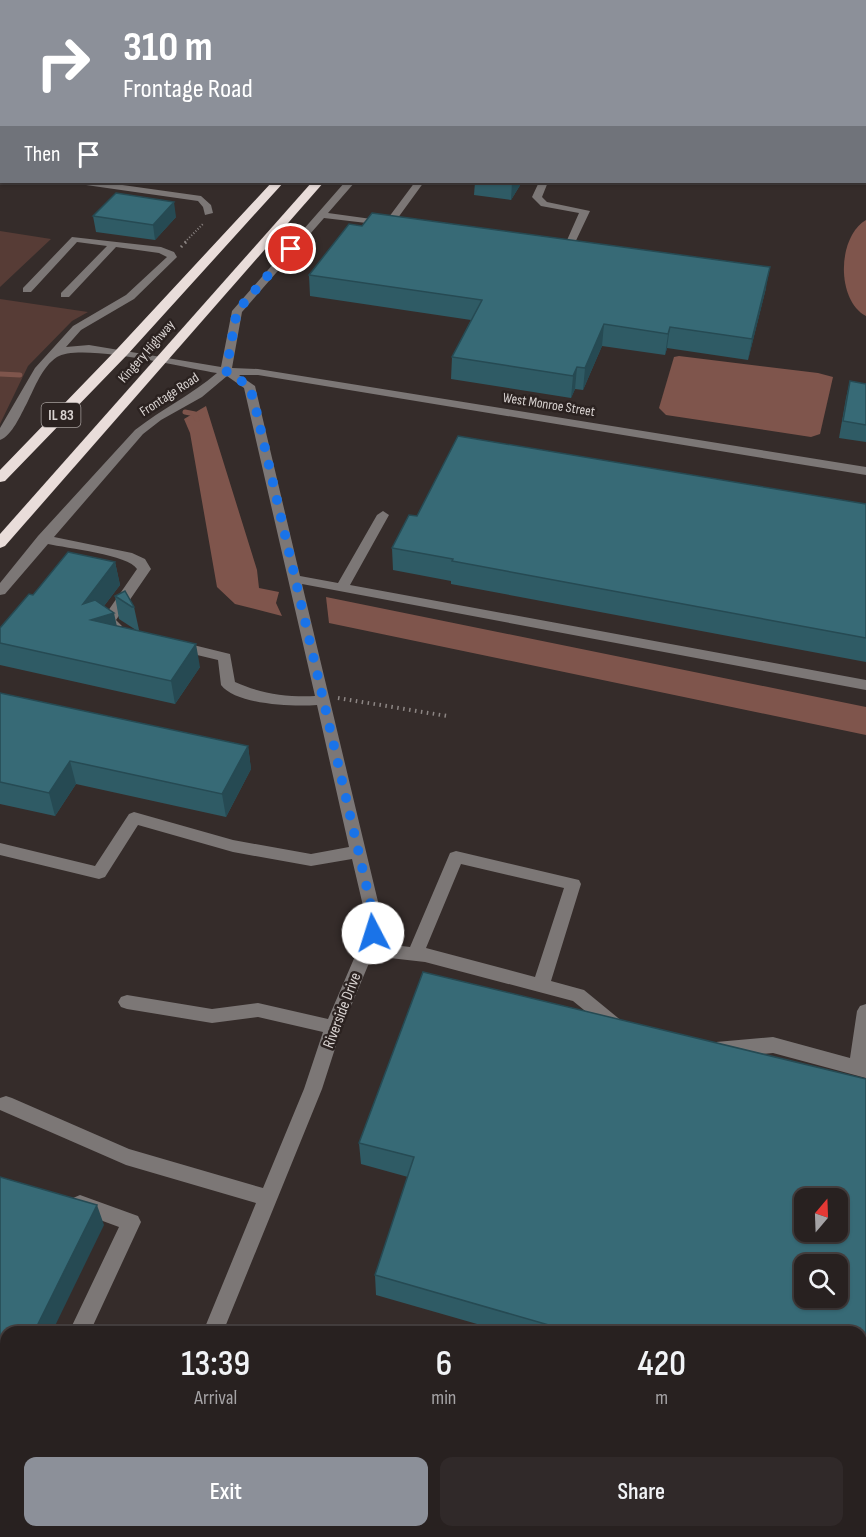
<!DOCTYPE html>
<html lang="en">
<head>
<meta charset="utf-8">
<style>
  :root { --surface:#282120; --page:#302929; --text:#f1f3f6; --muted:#a5a3a5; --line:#443e3e; --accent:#8c9099 }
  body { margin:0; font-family:"Sofia Sans Condensed",sans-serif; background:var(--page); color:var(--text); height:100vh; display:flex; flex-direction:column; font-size:22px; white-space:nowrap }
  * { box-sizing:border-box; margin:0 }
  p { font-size:20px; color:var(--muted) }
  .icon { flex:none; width:33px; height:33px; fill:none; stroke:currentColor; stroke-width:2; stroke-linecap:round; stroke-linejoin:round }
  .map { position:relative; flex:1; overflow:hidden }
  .details { position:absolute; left:0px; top:1326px; width:867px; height:212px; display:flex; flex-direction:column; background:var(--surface); border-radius:18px 18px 0 0; box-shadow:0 2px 4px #0004,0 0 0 2px var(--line) }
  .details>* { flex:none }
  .guide { position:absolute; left:0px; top:0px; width:867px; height:183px; box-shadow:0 2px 4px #0004,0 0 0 2px var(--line); background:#8c9099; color:#fff; overflow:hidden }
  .needle { width:39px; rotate:19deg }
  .controls { position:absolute; left:794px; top:1188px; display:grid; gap:12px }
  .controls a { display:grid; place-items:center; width:54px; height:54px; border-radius:12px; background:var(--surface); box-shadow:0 2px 4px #0004,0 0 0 2px var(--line); font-size:30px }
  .pin { position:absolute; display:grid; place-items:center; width:51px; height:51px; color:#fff; margin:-26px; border:3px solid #fff; border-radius:50%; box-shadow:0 2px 6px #0007 }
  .me { position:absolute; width:66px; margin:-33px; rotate:355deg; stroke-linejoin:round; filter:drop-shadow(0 0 4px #0008) }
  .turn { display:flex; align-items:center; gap:21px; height:126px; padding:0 24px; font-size:27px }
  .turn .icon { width:78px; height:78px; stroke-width:2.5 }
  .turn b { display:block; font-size:42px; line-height:51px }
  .then { display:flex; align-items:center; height:57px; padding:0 24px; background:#0003; gap:12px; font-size:22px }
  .eta { display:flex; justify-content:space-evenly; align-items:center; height:102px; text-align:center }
  .eta b { font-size:36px; font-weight:600; line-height:42px }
  .cta { display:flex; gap:12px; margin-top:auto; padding:12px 24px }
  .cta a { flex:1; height:69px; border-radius:12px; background:var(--accent); color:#fff; font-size:24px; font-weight:600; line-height:69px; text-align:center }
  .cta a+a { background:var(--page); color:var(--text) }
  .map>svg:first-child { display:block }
  .green { fill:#573c36 }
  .water { fill:#7f554c }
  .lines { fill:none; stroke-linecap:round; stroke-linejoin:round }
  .stream { stroke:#7f554c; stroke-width:5 }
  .path-far2 { stroke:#8d8684; stroke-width:2; stroke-dasharray:1 2; stroke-linecap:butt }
  .path-far1 { stroke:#8d8684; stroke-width:3; stroke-dasharray:1.5 4; stroke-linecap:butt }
  .path { stroke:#8d8684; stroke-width:4; stroke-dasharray:1.5 4.5; stroke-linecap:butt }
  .minor { fill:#7c7776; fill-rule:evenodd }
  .highway { fill:#e9ddda; fill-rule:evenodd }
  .wall { fill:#2f5b65 }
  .shaded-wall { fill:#264a53 }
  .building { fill:#376a76; stroke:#264a53; stroke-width:1.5; fill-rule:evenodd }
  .route { stroke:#1a73e8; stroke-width:10; stroke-dasharray:0 18 }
  .labels { text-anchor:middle; stroke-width:5; stroke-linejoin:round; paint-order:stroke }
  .far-street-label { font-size:14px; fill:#d8d2d0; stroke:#2b2220 }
  .shield { fill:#2b2220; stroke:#a49d9b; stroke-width:1.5 }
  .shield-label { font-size:15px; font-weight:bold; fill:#d8d2d0 }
  .street-label { font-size:16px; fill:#d8d2d0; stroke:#2b2220 }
</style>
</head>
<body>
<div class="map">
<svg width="866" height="1537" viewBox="0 0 866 1537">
  <rect width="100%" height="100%" fill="#352c2a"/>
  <!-- green -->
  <g class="green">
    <path d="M0,231L51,239L0,287Z"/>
    <path d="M0,299L88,312L72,321L28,366L0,424Z"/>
  </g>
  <!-- water -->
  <g class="water">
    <path d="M866,220V316C836,300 837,237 866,220Z"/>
    <path d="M679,356L818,373L833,377L820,434L811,437L666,415L659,408L674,357Z"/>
    <path d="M206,406L257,570L259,588L279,592L276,603L282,616L235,604L217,587L190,433L184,419Z"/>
    <path d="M326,597L866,707V735L329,623Z"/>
  </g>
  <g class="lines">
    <!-- stream -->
    <g class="stream">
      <path d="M0,374L20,375"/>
      <path d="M185,412L195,414L197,419"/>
    </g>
    <!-- path-far2 -->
    <path class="path-far2" d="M185,242L203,224"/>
    <!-- path-far1 -->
    <path class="path-far1" d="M181,247L187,241"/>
    <!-- path -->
    <path class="path" d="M338,698L447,716"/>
    <!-- minor -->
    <g class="minor">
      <path d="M264,0H272L263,2Z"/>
      <path d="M497,0H505L497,2Z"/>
      <path d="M639,0H647L639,2Z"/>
      <path d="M733,0H741L733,2Z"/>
      <rect x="0" y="167" width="2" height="6"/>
      <path d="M81,182H101L201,196L211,205L213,213L205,215L203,207L198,201L86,185Z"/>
      <path d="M345,182H355L328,213L386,221L415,182H424L392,226L324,218L242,312L232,368L258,369L866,467V475L258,375H239L255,386L300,576L338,583L377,515L383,511L389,515L350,585L866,680V690L302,584L380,910L381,933L377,943L410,947L450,853L456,851L579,880L581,884L551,981L584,990L623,1022L626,1027L623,1032L617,1034L611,1032L573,1001L425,962L372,956L341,1030L322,1089L223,1332H203L256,1203L126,1165L0,1110V1098L6,1096L12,1098L129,1149L263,1188L304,1089L323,1032L258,1017L212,1023L127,1009L121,1007L118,1002L121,997L127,995L212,1009L258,1003L328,1019L365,933L364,910L352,859L311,866L233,852L138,825L105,877L99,879L0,855V843L95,866L129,814L134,812L233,840L311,854L349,847L317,705C294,707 236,705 221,685L218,660L172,649L170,646L177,641L230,654L235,682C262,694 286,697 315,696L244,388L227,376L202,397L161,420L143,434L54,537L132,553L145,559L151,569L116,620L122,626L115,630L101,621L137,569C129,555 66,548 48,544L5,594L0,595V583L38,536L135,430C162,409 191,395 217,373C186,368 80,342 57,357C42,367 35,387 27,403C21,414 12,436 0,440V428L35,368L73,326L126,295L167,257L159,253L116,247L69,297H61V293L107,246L77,242L31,292H23V288L72,237L161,247L174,252L177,257L134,299L81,330L66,347L89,345L221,367L232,311ZM461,864L564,888L535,977L426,948Z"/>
      <path d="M539,182H548L542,197L547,202L590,211L572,249L564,247L579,213L541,206L532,197Z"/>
      <path d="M866,1004V1078L773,1053L716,1058L710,1055L707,1050L710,1045L716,1042L773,1037L850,1058L857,1011L860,1006Z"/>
      <path d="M80,1195L138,1216L141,1222L90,1332H69L119,1227L73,1210L70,1204L73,1198Z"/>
      <path d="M6,1472V1505L0,1507V1474Z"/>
      <path d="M861,1528L866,1537H831L829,1532H861Z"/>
      <path d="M120,1532H142L140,1537H118Z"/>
    </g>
    <!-- highway -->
    <g class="highway">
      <path d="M441,0H449L440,2Z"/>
      <path d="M474,0H482L473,2Z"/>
      <path d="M272,182H284L127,355L5,481L0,482V470L117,349Z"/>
      <path d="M312,182H324L5,546L0,548V534Z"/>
    </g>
  </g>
  <!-- wall -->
  <g class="wall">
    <path d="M475,182H522L511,200L474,195Z"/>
    <path d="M93,216L176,217L155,240L96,232Z"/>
    <path d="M309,275L766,288L748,360L667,348L665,355L602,346L583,390L575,389L571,398L451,379L452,357L471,320L310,296Z"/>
    <path d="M850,381L866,384V442L839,438L846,398Z"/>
    <path d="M866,504V662L451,584V581L393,570L392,548L417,516Z"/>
    <path d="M115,562L120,585L104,606L117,626L200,667L175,704L0,665V628L33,595Z"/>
    <path d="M115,596L134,607L139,630H136L119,619Z"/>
    <path d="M0,693L248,746L251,769L226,817L76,784L55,816L0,804Z"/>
    <path d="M866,1079V1437L861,1435V1332H505L376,1295L375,1275L408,1177L361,1164L359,1143Z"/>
  </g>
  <!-- shaded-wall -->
  <g class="shaded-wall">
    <path d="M43,0H55L53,2H41Z"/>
    <path d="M218,0H228L226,2H216Z"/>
    <path d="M2,31V40L0,42V32Z"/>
    <path d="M512,182H522L511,200Z"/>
    <path d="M174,202L176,217L155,240L153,225Z"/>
    <path d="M770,267L766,288L748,360L752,339Z"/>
    <path d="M604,324L602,346L583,390L585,368Z"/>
    <path d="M670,327L667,348L665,355L668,334Z"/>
    <path d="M577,367L575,389L571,398L573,376Z"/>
    <path d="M115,562L120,585L94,619L114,613L119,636L96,643L83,604Z"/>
    <path d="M196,644L200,667L175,704L171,681Z"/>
    <path d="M248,746L251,769L226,817L222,794Z"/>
    <path d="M70,761L76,784L55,816L49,793Z"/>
    <path d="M97,1205L104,1225L52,1332H34Z"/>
    <path d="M6,1390V1428L0,1440V1402Z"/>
  </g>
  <!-- building -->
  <g class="building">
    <path d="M0,0H43L41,2H2V31L0,32Z"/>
    <path d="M159,0H218L216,2H158Z"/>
    <path d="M656,0H720L719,2H655Z"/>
    <path d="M116,193L174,202L153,225L93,216Z"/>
    <path d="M372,213L770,267L752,339L670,327L668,334L604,324L585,368L577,367L573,376L452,357L482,300L309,275L349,224L362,226Z"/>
    <path d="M850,381L866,384V425L843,421Z"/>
    <path d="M458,436L866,504V638L452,561L453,559L392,548L409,515L417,516Z"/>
    <path d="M68,552L115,562L83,604L95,600L114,613L91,620L196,644L171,681L0,643V628L29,594L33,595Z"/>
    <path d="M125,591L134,607H132L115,596Z"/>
    <path d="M0,693L248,746L222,794L70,761L49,793L0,782Z"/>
    <path d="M423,972L866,1079V1416L861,1415V1332H573L375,1275L414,1157L359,1143ZM804,1198H837V1232H804ZM804,1264H837V1298H804Z"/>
    <path d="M0,1177L97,1205L34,1332H6V1390L0,1402Z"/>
    <path d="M238,1532H664L663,1537H237Z"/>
  </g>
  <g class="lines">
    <!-- route -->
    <path class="route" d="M291,249L237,311L226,371L249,386L254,401L372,910L373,933"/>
  </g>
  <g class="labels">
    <!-- far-street labels -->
    <g class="far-street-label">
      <text transform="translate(146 351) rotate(-49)" y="5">Kingery Highway</text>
      <text transform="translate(169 394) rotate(-33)" y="5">Frontage Road</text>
      <text transform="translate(549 404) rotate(9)" y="5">West Monroe Street</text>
    </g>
    <!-- shield labels -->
    <rect class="shield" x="41.5" y="403" width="39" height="24" rx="4.5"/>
    <g class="shield-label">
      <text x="61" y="420">IL 83</text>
    </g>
    <!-- street labels -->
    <g class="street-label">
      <text transform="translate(341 1010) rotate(-69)" y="6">Riverside Drive</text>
    </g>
  </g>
</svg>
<div class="controls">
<a><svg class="needle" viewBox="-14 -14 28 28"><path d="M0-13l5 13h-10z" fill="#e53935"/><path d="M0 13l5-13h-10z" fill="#a5a3a5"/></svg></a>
<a><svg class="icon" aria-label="search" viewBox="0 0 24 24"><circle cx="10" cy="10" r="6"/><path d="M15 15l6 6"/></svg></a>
</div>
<div class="pin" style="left:291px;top:249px;background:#d93025"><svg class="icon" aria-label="arrive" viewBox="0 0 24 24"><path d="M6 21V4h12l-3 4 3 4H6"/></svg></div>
<svg class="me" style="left:373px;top:933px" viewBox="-20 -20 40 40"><circle r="19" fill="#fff"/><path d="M0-13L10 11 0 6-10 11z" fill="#1a73e8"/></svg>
<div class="guide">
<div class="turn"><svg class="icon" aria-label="right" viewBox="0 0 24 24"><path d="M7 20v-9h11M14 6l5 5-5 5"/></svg><div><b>310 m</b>Frontage Road</div></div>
<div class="then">Then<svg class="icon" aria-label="arrive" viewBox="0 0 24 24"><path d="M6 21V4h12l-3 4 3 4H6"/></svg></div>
</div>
<section class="details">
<div class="eta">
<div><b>13:39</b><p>Arrival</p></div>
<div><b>6</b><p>min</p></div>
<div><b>420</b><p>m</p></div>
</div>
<div class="cta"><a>Exit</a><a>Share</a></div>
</section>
</div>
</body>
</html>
